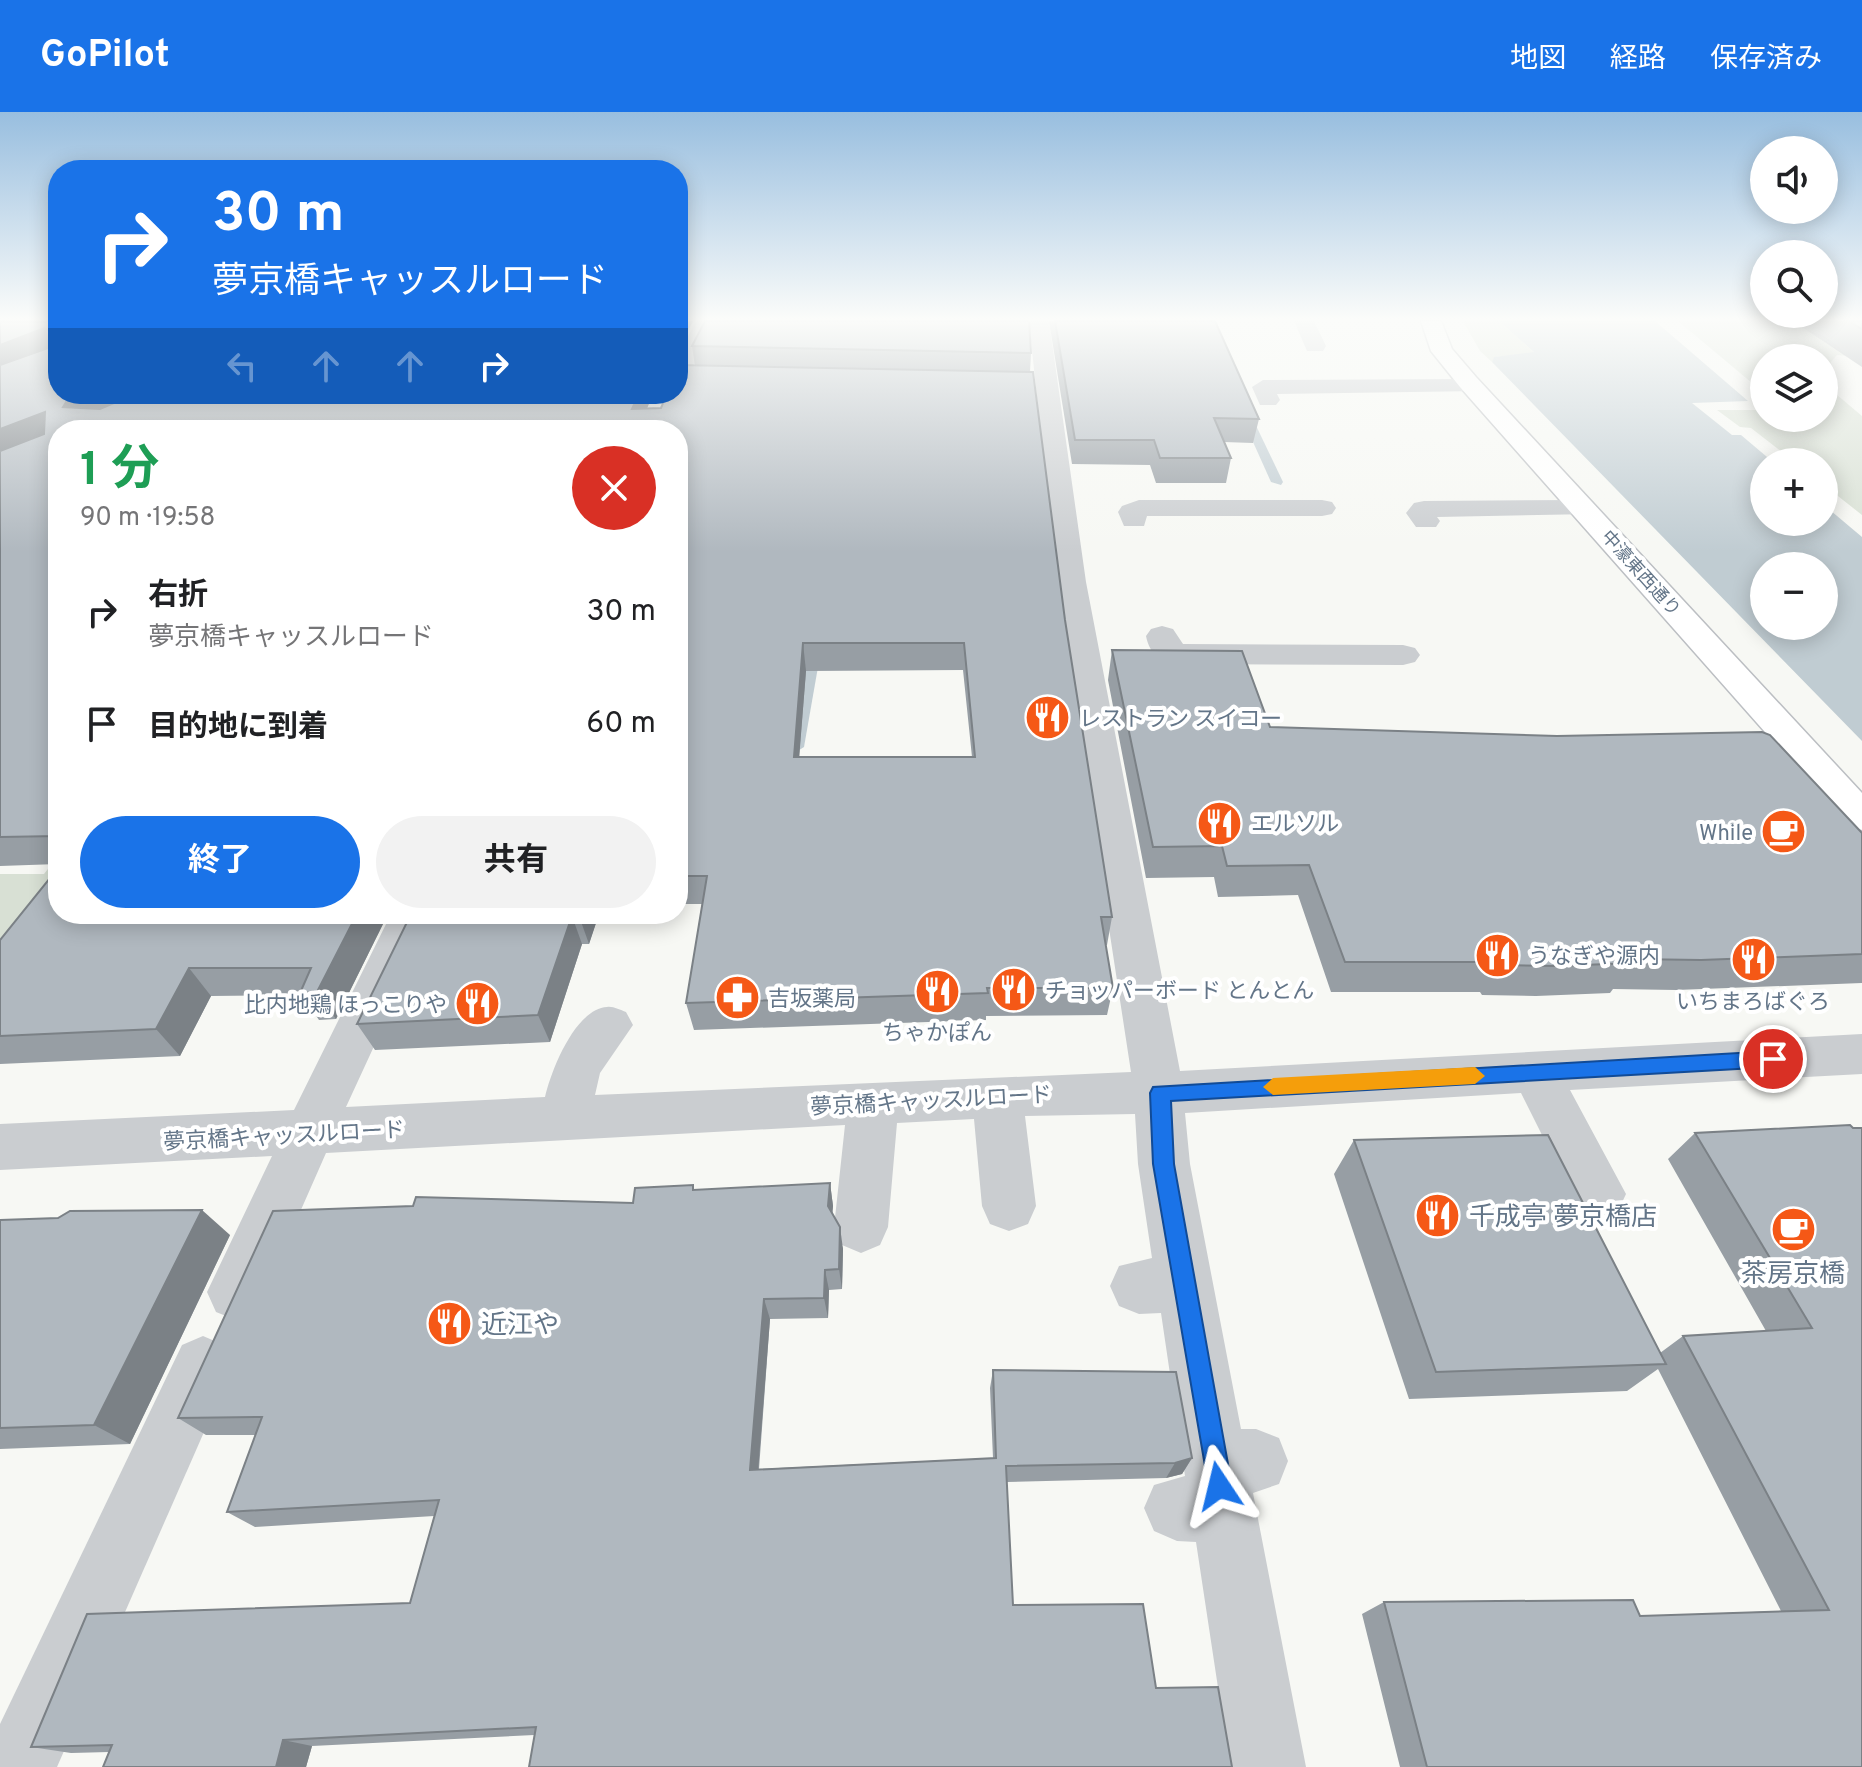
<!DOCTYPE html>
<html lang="ja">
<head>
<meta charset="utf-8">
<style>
  :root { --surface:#fff; --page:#f2f2f2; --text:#202124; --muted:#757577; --accent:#1a73e8 }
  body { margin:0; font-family:Overpass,"Noto Sans JP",sans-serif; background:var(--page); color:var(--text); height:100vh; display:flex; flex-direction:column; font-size:30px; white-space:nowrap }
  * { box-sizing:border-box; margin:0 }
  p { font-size:26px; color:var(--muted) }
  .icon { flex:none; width:44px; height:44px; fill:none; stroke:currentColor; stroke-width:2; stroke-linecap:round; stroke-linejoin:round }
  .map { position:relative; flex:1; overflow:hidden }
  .details { position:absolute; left:48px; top:308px; width:640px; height:504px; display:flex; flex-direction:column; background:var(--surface); border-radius:32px; box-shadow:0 4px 20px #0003 }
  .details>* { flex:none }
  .guide { position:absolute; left:48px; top:48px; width:640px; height:244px; border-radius:32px; box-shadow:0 4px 20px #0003; background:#1a73e8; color:#fff; overflow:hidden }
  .controls { position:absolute; left:1750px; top:24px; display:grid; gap:16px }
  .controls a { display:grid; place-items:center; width:88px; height:88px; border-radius:50%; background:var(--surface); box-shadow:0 4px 20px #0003; font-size:40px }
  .pin { position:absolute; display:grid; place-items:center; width:68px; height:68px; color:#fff; margin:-34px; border:4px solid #fff; border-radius:50%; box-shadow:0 2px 8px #0007 }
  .me { position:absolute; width:88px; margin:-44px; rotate:350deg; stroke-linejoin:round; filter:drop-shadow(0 0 6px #0008) }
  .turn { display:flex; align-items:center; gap:28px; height:168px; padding:0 32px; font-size:36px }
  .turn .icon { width:104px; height:104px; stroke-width:2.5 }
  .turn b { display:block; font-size:56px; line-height:68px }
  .lanes { display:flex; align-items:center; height:76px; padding:0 32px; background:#0003; justify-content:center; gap:40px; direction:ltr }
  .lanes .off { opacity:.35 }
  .round { display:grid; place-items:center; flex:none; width:84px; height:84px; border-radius:42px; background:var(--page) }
  .summary { display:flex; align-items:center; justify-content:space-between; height:136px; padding:0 32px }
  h1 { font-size:48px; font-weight:700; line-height:60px; color:#1e9e55 }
  .button { display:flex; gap:16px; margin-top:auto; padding:16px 32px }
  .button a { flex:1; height:92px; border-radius:48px; background:var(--accent); color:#fff; font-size:32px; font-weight:700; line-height:92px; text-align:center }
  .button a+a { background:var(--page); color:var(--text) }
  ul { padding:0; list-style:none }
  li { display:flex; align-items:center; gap:24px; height:112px; padding:0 32px }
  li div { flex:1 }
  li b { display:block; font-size:30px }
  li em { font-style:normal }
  header { display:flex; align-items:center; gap:48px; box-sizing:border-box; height:112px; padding:0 40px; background:var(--accent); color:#fff }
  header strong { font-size:38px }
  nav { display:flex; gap:44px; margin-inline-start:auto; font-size:28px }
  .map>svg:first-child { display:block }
  .green { fill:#d8e0d4 }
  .water { fill:#c0ccd2; fill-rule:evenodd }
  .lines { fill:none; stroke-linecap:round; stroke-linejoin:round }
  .stream { fill:#c0ccd2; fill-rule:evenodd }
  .major-casing { stroke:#bcbfc3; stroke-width:3 }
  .minor { fill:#cacdd0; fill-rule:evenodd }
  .major { fill:#fff; fill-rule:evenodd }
  .wall { fill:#979ea4; fill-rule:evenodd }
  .shaded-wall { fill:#7b8186 }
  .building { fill:#b0b8bf; stroke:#7b8186; stroke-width:2; fill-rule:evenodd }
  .route { fill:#1a73e8; stroke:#114b97; stroke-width:2 }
  .slow { fill:#f59e0b }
  .labels { text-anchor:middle; stroke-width:8; stroke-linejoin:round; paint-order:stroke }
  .far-street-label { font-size:18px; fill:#637588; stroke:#fff }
  .poi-label { font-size:22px; fill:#637588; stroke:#fff; text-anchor:start }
  .street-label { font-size:22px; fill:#637588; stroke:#fff }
  .near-poi-label { font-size:26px; fill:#637588; stroke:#fff; text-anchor:start }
</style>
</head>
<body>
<header>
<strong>GoPilot</strong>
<nav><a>地図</a><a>経路</a><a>保存済み</a></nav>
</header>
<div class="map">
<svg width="1862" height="1655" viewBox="0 0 1862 1655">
  <rect width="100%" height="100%" fill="#f7f8f4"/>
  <!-- green -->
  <g class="green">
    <path d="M1463,209H1499L1535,241L1495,245L1492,250L1480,239Z"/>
    <path d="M1678,209H1790L1799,214L1850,222L1861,245L1837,243L1831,250L1836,282L1862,304V403L1824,373V350H1795L1751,316L1740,315L1717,298H1764V306H1824V246H1764V281Z"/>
    <path d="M58,744V800L0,869V762H44Z"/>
  </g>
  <!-- water -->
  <path class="water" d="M1499,209H1655L1748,289L1692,291L1732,323H1741L1773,350H1764V410H1824V393L1862,425V629L1492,250L1494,245L1534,240ZM1764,454H1824V514H1764Z"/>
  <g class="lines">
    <!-- stream -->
    <g class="stream">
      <path d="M1245,298L1250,301L1283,370L1281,373L1271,370L1240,301Z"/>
      <path d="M815,528L822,532L804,635L796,640L788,635L808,532Z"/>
    </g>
    <defs>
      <path id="major" d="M1421,209H1441L1452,237L1476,265L1862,681V718L1848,714L1460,275L1431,239Z"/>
    </defs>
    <!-- major casing -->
    <use href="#major" class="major-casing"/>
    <!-- minor -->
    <g class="minor">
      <path d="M696,209H716L689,264L678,271V243Z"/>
      <path d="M1029,209H1049L1086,470L1180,959L1862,922V962L1570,978L1626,1082L1618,1099L1599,1106L1580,1099L1521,981L1185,1001L1190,1052L1241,1317H1256L1279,1326L1288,1349L1279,1372L1253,1381L1306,1655H1230L1196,1430L1177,1429L1154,1419L1144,1396L1154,1373L1185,1364L1161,1201L1139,1202L1119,1194L1110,1174L1119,1154L1152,1146L1138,1052L1135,1002L1025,1004L1036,1094L1028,1112L1009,1119L990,1112L982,1094L974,1007L897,1011L888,1115L880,1133L861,1141L842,1133L834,1115L845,1013L326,1041L256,1200L236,1208L216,1200L207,1180L272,1044L0,1058V1012L294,998L391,802H435L346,995L545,985C551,959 575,897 607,895C613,894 620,898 626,900L633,913L600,961L595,983L1131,960L1056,470Z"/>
      <path d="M1294,209H1314L1326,234L1323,239H1307Z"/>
      <path d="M1471,267L1482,274L1479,279L1277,282L1280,288L1276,293H1260L1252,275L1263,268Z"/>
      <path d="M1139,388H1322L1332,390L1336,396L1332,402L1322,404H1147L1144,414H1124L1118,400L1122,394Z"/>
      <path d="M1582,388L1592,390L1596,396L1592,402L1437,405L1440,409L1436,415H1416L1406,401L1414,391L1424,389Z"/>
      <path d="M1162,514L1173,517L1183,532L1403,533L1415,536L1420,543L1415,550L1403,553L1178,552C1159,547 1150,543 1146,524L1151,517Z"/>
      <path d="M203,1224L224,1233L233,1254L57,1655H0V1612L182,1233Z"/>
    </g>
    <!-- major -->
    <use href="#major" class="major"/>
  </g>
  <!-- wall -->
  <g class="wall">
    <path d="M0,209H58V282H653L647,296H661L695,254L692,234L705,209H1031H1029L1031,241L1030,260L1065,508L1112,805L1107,833H1106L1113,876L1107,903L986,904V908L694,918L686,891L702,792H678V318H58V752L0,754ZM963,558L972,645H799L806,559Z"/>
    <path d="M1049,209H1215L1259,307L1253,331L1224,330L1231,346L1226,371H1156L1150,353L1072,352Z"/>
    <path d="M1793,209H1862V255Z"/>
    <path d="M1112,538L1270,615L1862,721V871L1676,878L1613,877L1610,881L1536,884L1482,883L1480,880H1331L1298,783L1218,785L1214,765L1146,766L1108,568Z"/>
    <path d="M411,802H599L589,832H582L550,930L375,938L357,912Z"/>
    <path d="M383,812L336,907L319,908L302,883L211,884L180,944L0,952V828Z"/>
    <path d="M1850,1013L1862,1655H1400L1362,1502L1384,1490L1640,1504L1781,1499L1658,1257L1627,1279L1409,1287L1334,1062L1354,1028L1660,1241L1683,1224L1766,1219L1668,1047L1695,1021Z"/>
    <path d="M830,1071L833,1094L832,1102L843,1137L842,1177L829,1178L828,1206L770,1207L759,1357L993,1346L990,1276L993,1258L1192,1346L1182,1362L1166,1366L1007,1370L534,1623L312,1634L306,1655H103L109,1640L71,1641L31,1635L410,1491L434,1404L255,1415L227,1400L256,1323H206L178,1306L633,1091L695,1078Z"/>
    <path d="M0,1108L230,1123L130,1332L0,1337Z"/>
  </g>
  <!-- shaded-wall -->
  <g class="shaded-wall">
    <path d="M678,209H693L678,237Z"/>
    <path d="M44,216L57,238L0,260V233Z"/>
    <path d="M80,282H146L82,310L63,295L68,287Z"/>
    <path d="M639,282H653L638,318L632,297Z"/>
    <path d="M45,300L58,321L0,347V317Z"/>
    <path d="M803,531L806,559L797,673L794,645Z"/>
    <path d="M357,802H377L383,812L336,907L317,880Z"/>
    <path d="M580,802H599L589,832L579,804Z"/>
    <path d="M572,804L582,832L550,930L538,903Z"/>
    <path d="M189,856L211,884L180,944L156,917Z"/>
    <path d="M830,1071L833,1094L831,1116L828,1094Z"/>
    <path d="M202,1098L230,1123L130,1332L94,1313Z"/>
    <path d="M840,1115L843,1137L842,1177L839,1157Z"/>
    <path d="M825,1158L829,1178L828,1206L824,1186Z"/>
    <path d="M764,1187L770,1207L757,1373L750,1358Z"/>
    <path d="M1192,1346L1182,1362L1166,1366L1175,1351Z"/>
    <path d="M283,1628L312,1634L306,1655H276Z"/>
  </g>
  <!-- building -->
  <g class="building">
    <path d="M0,209L45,210L46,209H58V282H80L68,287L63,295L100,297L135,282H639L632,297L661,296L667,282H678V253L1033,260L1065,508L1112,805H1101L1113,876H987L988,881L686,891L707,764H678V318H58V724L0,725V339L44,322L45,300L0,317V253L48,236L49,219L44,216L0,233ZM803,531H964L975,645H794Z"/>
    <path d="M705,209H1029L1031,241L692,234Z"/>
    <path d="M1055,209H1215L1259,307L1214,306L1231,346H1160L1154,328H1075Z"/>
    <path d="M1848,209H1862V217Z"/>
    <path d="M1112,538L1242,539L1270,615L1557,624L1762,620L1770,623L1862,721V842L1701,848L1631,847L1633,851L1557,854L1501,853L1499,850H1345L1309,753L1227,754L1222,734L1153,735Z"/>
    <path d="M58,756V802H357L317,880L300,881L311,856H189L156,917L0,924V828Z"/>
    <path d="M411,802H580L579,804H572L538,903L357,912Z"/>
    <path d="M1850,1013L1853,1016H1862V1655H1427L1384,1490L1633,1488L1640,1504L1829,1498L1683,1224L1812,1216L1695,1021Z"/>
    <path d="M1548,1023L1666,1252L1436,1260L1354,1028Z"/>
    <path d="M830,1071L828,1094L840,1115L839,1157L825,1158L824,1186L764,1187L750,1358L996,1346L993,1258L1176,1260L1192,1346L1175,1351L1006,1354L1013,1493L1143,1492L1156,1576L1218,1575L1232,1655H529L536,1615L283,1628L276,1655H103L112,1633L31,1635L87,1502L410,1491L439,1388L227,1400L262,1305L178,1306L273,1099L413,1094L416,1085L633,1091L635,1076L693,1073V1078Z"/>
    <path d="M202,1098L94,1313L0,1316V1108L58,1106L70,1099Z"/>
  </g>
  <!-- sky -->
  <linearGradient id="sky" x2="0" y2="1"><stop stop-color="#98bedf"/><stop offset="0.47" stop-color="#fbfcfa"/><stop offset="1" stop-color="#fbfcfa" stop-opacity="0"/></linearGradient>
  <rect width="1862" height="440" fill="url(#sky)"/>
  <!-- route -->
  <path class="route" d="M1773,939L1783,947L1773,955L1171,989L1174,1052L1232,1374L1228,1383L1219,1387L1210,1383L1153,1052L1150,981L1153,975Z"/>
  <!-- slow -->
  <path class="slow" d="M1475,955L1485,964L1475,972L1273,983L1263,975L1273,966Z"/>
  <!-- icons -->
  <defs>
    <symbol id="restaurant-disc" viewBox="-11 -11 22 22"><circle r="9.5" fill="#f55816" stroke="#fff"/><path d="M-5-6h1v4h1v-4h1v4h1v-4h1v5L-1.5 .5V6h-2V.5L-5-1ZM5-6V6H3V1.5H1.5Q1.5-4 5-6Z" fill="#fff"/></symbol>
    <symbol id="cafe-disc" viewBox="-11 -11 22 22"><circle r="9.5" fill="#f55816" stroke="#fff"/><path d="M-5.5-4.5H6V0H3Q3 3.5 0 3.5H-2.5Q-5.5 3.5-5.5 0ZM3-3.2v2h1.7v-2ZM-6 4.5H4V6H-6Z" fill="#fff"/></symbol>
    <symbol id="pharmacy-disc" viewBox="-11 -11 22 22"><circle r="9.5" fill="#f55816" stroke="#fff"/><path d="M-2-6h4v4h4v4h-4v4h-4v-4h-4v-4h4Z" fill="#fff"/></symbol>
  </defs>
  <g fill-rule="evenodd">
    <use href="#restaurant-disc" x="1022" y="580" width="51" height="51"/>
    <use href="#restaurant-disc" x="1194" y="686" width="51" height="51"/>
    <use href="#cafe-disc" x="1758" y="694" width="51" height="51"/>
    <use href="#restaurant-disc" x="1472" y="818" width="51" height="51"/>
    <use href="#restaurant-disc" x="1728" y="822" width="51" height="51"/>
    <use href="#restaurant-disc" x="988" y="852" width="51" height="51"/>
    <use href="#restaurant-disc" x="912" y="854" width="51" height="51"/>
    <use href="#pharmacy-disc" x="712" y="860" width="51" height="51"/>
    <use href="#restaurant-disc" x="452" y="866" width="51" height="51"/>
    <use href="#restaurant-disc" x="1412" y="1078" width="51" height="51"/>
    <use href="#cafe-disc" x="1768" y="1092" width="51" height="51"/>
    <use href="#restaurant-disc" x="424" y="1186" width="51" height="51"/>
  </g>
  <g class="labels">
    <!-- far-street labels -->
    <g class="far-street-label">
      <text transform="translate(1641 461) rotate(48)" y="6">中濠東西通り</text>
    </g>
    <!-- poi labels -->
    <g class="poi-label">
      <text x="1079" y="614">レストラン スイコー</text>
      <text x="1251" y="719">エルソル</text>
      <text x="1753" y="728" text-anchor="end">While</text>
      <text x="1528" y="851">うなぎや源内</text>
      <text x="1045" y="886">チョッパーボード とんとん</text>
      <text x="768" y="894">吉坂薬局</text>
      <text x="1753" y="897" text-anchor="middle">いちまろばぐろ</text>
      <text x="447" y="900" text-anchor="end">比内地鶏 ほっこりや</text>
      <text x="937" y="928" text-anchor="middle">ちゃかぽん</text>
    </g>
    <!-- street labels -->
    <g class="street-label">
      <text transform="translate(931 988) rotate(-3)" y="8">夢京橋キャッスルロード</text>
      <text transform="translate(284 1023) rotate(-3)" y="8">夢京橋キャッスルロード</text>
    </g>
    <!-- near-poi labels -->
    <g class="near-poi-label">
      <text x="1469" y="1113">千成亭 夢京橋店</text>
      <text x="1793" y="1170" text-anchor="middle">茶房京橋</text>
      <text x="481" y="1221">近江や</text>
    </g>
  </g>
</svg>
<div class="controls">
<a><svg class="icon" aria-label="sound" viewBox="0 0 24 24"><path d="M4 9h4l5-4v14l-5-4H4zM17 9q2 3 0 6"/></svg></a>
<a><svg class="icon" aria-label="search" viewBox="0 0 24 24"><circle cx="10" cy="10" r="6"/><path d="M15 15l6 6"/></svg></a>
<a><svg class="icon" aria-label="layers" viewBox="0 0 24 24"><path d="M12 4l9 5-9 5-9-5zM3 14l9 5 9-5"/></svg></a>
<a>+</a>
<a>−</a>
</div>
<div class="pin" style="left:1773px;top:947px;background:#d93025"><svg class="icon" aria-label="arrive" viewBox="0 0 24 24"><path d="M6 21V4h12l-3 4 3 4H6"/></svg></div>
<svg class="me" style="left:1219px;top:1374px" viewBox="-20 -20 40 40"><path d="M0-17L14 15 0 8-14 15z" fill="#1a73e8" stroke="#fff" stroke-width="4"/></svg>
<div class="guide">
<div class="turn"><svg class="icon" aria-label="right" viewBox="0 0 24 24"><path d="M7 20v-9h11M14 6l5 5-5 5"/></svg><div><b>30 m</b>夢京橋キャッスルロード</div></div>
<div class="lanes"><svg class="icon off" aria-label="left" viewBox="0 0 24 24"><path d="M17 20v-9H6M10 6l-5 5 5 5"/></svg><svg class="icon off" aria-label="ahead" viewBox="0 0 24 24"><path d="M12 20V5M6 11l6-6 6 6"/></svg><svg class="icon off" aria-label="ahead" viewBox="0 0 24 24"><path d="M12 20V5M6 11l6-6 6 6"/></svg><svg class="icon" aria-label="right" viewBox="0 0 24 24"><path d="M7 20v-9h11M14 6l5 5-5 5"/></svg></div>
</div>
<section class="details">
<div class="summary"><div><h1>1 分</h1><p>90 m · 19:58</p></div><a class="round" style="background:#d93025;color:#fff"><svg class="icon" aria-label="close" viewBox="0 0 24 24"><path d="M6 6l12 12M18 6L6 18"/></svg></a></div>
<ul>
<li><svg class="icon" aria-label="right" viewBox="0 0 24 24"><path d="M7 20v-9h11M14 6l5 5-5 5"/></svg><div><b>右折</b><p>夢京橋キャッスルロード</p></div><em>30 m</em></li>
<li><svg class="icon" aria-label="arrive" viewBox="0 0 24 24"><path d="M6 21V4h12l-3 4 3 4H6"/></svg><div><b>目的地に到着</b></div><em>60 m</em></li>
</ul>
<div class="button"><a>終了</a><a>共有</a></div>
</section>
</div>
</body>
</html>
